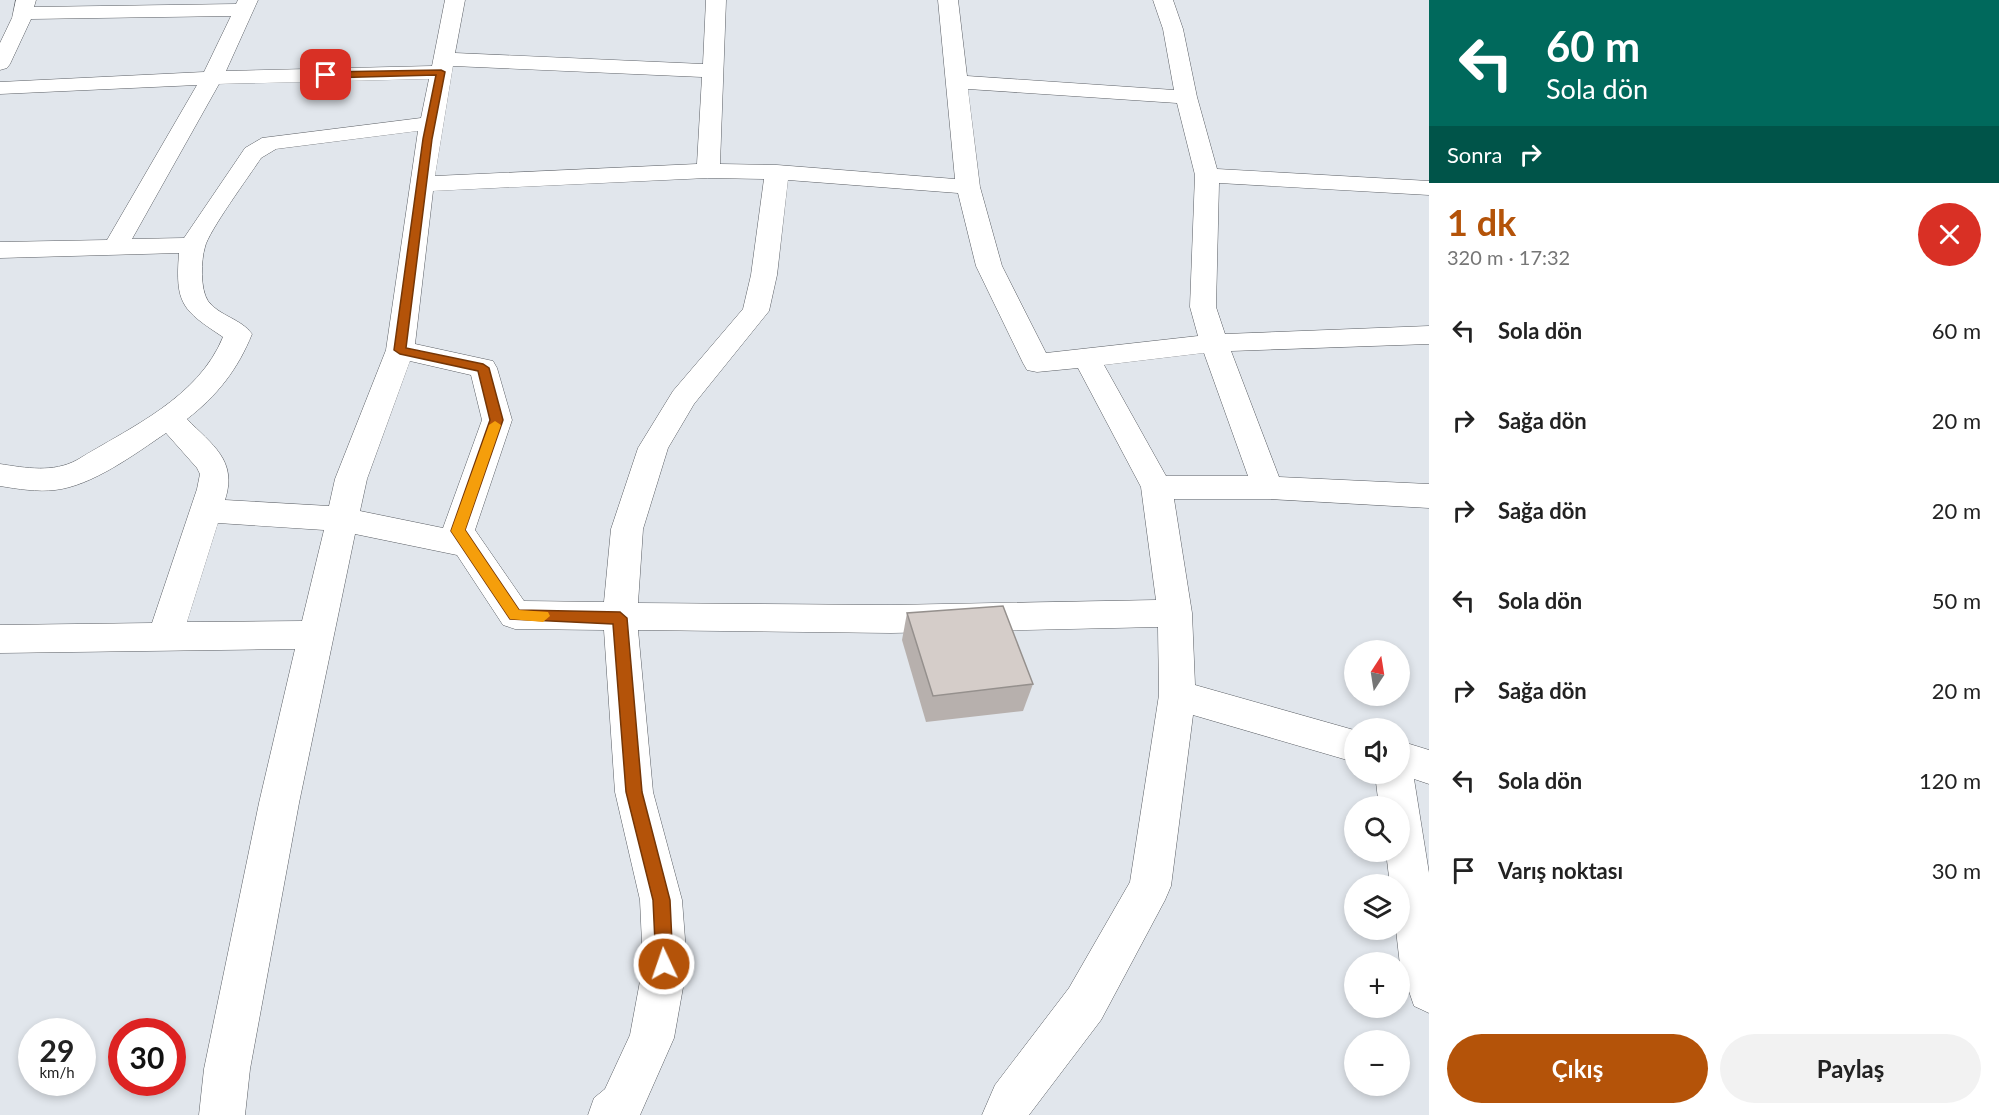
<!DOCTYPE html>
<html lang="tr">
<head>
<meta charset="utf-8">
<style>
  :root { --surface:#fff; --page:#f2f2f2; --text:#222; --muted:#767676; --accent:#b45309 }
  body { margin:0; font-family:Lato,sans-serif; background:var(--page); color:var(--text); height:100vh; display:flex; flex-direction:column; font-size:22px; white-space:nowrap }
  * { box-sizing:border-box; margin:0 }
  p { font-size:20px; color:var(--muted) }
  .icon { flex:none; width:33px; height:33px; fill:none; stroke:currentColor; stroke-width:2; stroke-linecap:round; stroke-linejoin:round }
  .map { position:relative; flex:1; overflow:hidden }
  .panel { display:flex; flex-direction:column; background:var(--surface); width:570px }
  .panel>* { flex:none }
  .hud { background:#00695c; color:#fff; overflow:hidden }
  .needle { width:39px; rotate:12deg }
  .controls { position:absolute; left:1344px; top:640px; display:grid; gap:12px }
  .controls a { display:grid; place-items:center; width:66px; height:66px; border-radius:50%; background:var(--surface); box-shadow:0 3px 9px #0003; font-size:30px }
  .speed { position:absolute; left:18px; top:1018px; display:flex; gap:12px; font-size:30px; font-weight:700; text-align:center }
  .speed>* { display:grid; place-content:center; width:78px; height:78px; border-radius:50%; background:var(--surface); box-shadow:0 3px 9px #0003; line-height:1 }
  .speed small { font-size:15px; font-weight:400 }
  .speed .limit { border:9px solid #d22; background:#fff; color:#111 }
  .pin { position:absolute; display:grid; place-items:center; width:51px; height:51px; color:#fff; margin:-26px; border-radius:12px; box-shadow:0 3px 9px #0006 }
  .me { position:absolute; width:66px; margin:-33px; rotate:357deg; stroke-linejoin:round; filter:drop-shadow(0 0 4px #0008) }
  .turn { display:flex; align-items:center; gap:21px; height:126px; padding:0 18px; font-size:27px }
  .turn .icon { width:78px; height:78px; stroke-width:2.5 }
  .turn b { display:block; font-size:42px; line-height:51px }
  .then { display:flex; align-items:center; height:57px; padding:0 18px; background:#0003; gap:12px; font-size:22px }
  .round { display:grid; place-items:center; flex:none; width:63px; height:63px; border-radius:32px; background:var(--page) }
  .head { display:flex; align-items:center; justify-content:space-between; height:102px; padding:0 18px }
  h1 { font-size:36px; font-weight:700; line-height:45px; color:var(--accent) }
  .cta { display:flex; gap:12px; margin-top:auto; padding:12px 18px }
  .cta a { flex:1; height:69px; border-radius:36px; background:var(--accent); color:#fff; font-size:24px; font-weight:700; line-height:69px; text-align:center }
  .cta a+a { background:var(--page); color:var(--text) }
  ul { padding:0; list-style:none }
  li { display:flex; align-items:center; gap:18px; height:90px; padding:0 18px }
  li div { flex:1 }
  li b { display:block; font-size:22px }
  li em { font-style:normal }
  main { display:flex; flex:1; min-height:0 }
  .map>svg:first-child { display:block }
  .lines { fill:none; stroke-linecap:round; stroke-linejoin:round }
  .minor-casing { stroke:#5a5e64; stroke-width:1 }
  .minor { fill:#fff; fill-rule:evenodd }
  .wall { fill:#b7b0ad }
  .building { fill:#d5cdc9; stroke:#95908d; stroke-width:1.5 }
  .route { fill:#b45309; stroke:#753606; stroke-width:1.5 }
  .slow { fill:#f59e0b }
</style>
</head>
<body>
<main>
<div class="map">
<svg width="1429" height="1115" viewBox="0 0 1429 1115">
  <rect width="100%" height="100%" fill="#e1e6ec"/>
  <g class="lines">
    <defs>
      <g id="minor">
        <path d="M16,0H36L34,7L236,4L238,0H258L226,71L432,66L445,0H465L455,53L703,64L706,0H726L720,164L777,165L955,179L938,0H958L967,76L1174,90L1163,29L1153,0H1173L1183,29L1197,97L1217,169L1429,181V195L1219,183L1216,307L1225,334L1429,326V344L1231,351L1279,477L1429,484V508L1268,499H1174L1192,613L1195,685L1354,730V762L1193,715L1171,886L1165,900L1101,1020L1029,1115H982L995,1085L1069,988L1130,882L1159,695L1158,627L891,633L638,630L653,792L682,900L687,965L674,1038L640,1115H588L594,1098L605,1089L630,1035L643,965L640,900L615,792L604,630L515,629L503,625L457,555L355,534L299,803L250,1069L245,1115H199L204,1069L259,803L295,649L0,653V625L152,623L197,489L200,474L197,468L166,433C135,454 92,486 55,490C37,492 18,489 0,486V464C26,468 53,473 77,460C131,427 198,398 223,337C182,310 175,304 179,253L0,258V242L107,240L197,85L0,94V82L204,72L231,16L31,19L10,64L7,68L0,70V43L12,18ZM453,66L702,77L697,164L435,176ZM429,79L421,118L262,138L245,148L184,238L132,239L219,84ZM968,89L1177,103L1195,175L1190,307L1198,336L1046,353L1002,266L980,187ZM418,131L386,350L335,479L329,506L225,500C238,460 212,445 187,419C217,396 238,369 252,334C242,319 219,316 208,301C200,289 201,260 205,247C208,232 250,175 261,158L276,149ZM708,178L764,179L751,275L743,309L673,391L638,448L611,529L604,602L524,601L475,530L512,420L497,368L493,361L415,344L433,191ZM788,180L958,193L976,266L1023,363L1027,370L1037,372L1078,368L1141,487L1156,600L891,605L638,603L643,529L668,448L694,404L769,311L777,275ZM1204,353L1248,476H1166L1104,365ZM410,361L471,375L482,420L443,528L360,511L367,479ZM218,523L324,530L302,621L187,622Z"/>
        <path d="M1400,741L1429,750V784L1414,779L1429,873V1013L1414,1006L1400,965L1396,930H1400V885H1390L1386,852H1400V807H1379L1375,774H1400Z"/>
      </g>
    </defs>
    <!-- minor casing -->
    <use href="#minor" class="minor-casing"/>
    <!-- minor -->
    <use href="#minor" class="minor"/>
  </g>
  <!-- wall -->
  <path class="wall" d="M907,613L1033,684L1023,711L926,722L902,640Z"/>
  <!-- building -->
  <path class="building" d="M1003,606L1033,684L933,696L907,613Z"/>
  <!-- route -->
  <path class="route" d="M441,70L445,72L432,139L406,348L483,364L489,368L503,420L465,530L519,610L620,612L627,618L642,792L670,900L673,964L671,971L664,973L658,971L656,964L653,900L626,792L613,624L510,619L451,531L490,420L478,371L400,354L394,350L423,139L436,75L326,78L322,75L326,72Z"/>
  <!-- slow -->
  <path class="slow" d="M495,421L501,425L465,530L519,610L548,612L550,616L543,622L510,619L451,531L489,425Z"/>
</svg>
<div class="controls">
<a><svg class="needle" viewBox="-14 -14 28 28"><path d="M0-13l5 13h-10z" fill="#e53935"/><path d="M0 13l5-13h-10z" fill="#767676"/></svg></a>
<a><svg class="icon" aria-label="sound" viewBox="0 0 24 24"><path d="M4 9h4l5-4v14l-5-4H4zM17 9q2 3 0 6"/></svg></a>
<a><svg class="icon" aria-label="search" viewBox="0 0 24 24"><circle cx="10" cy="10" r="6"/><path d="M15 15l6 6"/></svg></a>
<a><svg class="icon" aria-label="layers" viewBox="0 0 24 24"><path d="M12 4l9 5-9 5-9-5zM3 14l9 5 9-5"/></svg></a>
<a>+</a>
<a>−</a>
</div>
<div class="speed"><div>29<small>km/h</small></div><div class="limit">30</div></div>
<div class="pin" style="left:326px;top:75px;background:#d93025"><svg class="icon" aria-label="arrive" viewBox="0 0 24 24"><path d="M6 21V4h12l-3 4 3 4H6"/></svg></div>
<svg class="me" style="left:664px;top:964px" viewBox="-20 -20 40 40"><circle r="17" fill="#b45309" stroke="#fff" stroke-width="3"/><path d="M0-11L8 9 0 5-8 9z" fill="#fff"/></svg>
</div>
<section class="panel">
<div class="hud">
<div class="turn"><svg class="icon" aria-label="left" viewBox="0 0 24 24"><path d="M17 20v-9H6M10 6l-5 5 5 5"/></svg><div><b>60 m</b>Sola dön</div></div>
<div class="then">Sonra<svg class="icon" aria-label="right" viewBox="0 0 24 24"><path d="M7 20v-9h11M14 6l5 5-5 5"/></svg></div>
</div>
<div class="head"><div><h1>1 dk</h1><p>320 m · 17:32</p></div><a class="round" style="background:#d93025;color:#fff"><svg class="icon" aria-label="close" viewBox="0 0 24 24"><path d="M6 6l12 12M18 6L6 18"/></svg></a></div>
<ul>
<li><svg class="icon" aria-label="left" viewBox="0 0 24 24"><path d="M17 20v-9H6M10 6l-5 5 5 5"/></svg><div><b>Sola dön</b></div><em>60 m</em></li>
<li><svg class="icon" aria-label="right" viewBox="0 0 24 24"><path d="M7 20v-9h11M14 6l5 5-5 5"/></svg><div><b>Sağa dön</b></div><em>20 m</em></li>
<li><svg class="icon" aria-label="right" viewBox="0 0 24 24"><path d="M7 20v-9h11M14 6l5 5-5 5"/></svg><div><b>Sağa dön</b></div><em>20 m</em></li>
<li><svg class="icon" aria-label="left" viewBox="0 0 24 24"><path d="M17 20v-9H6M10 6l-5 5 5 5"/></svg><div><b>Sola dön</b></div><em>50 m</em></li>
<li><svg class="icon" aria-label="right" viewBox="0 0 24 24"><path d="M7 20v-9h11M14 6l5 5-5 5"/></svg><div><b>Sağa dön</b></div><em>20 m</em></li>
<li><svg class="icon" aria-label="left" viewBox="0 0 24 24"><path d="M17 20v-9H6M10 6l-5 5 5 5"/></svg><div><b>Sola dön</b></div><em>120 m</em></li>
<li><svg class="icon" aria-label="arrive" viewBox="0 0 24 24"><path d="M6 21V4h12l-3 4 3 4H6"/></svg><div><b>Varış noktası</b></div><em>30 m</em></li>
</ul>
<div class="cta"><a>Çıkış</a><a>Paylaş</a></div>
</section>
</main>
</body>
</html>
